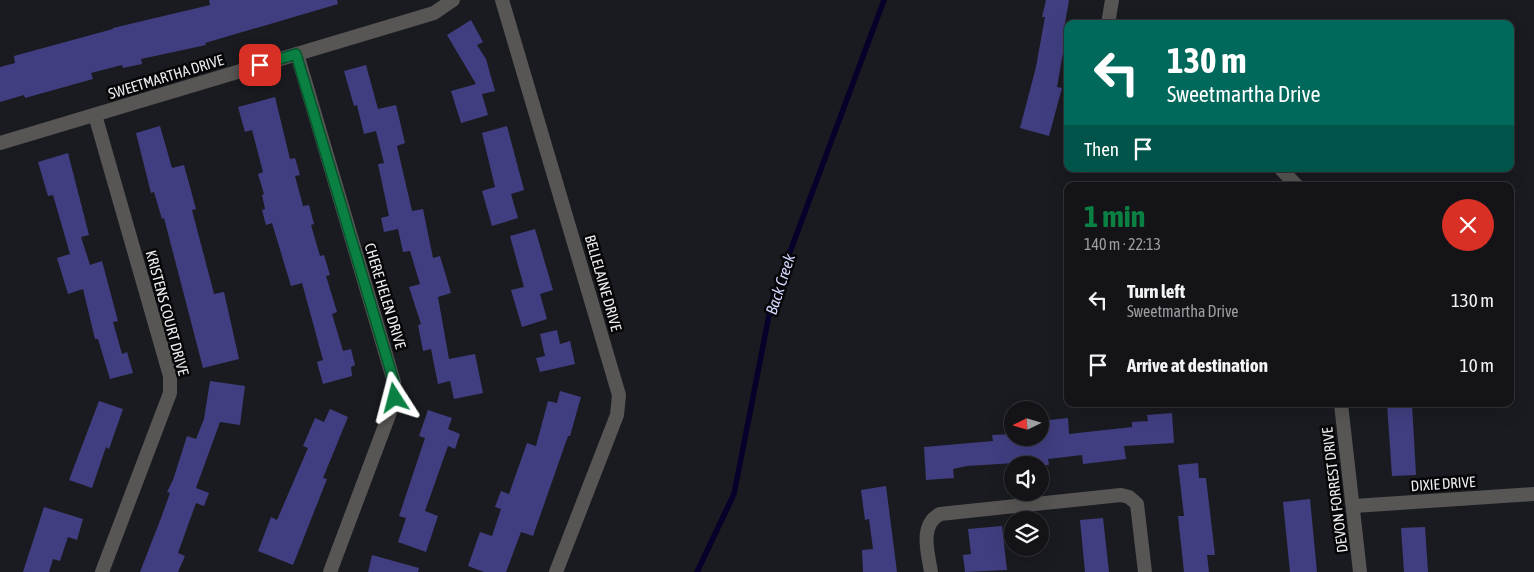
<!DOCTYPE html>
<html lang="en">
<head>
<meta charset="utf-8">
<style>
  :root { --surface:#141418; --page:#1d1d21; --text:#f1f3f6; --muted:#9d9ea2; --line:#333337; --accent:#0b8043 }
  body { margin:0; font-family:"Asap Condensed",sans-serif; background:var(--page); color:var(--text); height:100vh; display:flex; flex-direction:column; font-size:19px; white-space:nowrap }
  * { box-sizing:border-box; margin:0 }
  p { font-size:16px; color:var(--muted) }
  .icon { flex:none; width:28px; height:28px; fill:none; stroke:currentColor; stroke-width:2; stroke-linecap:round; stroke-linejoin:round }
  .map { position:relative; flex:1; overflow:hidden }
  .details { position:absolute; left:1064px; top:182px; width:450px; height:225px; display:flex; flex-direction:column; background:var(--surface); border-radius:10px; box-shadow:0 5px 20px #0002,0 0 0 1px var(--line) }
  .details>* { flex:none }
  .top-card { position:absolute; left:1064px; top:20px; width:450px; height:152px; border-radius:10px; box-shadow:0 5px 20px #0002,0 0 0 1px var(--line); background:#00695c; color:#fff; overflow:hidden }
  .needle { width:32px; rotate:265deg }
  .buttons { position:absolute; left:1004px; top:401px; display:grid; gap:10px }
  .buttons a { display:grid; place-items:center; width:45px; height:45px; border-radius:50%; background:var(--surface); box-shadow:0 5px 20px #0002,0 0 0 1px var(--line); font-size:25px }
  .pin { position:absolute; display:grid; place-items:center; width:42px; height:42px; color:#fff; margin:-21px; border-radius:10px; box-shadow:0 2px 8px #0006 }
  .me { position:absolute; width:55px; margin:-28px; rotate:351deg; stroke-linejoin:round; filter:drop-shadow(0 0 4px #0008) }
  .turn { display:flex; align-items:center; gap:18px; height:105px; padding:0 20px; font-size:22px }
  .turn .icon { width:65px; height:65px; stroke-width:2.5 }
  .turn b { display:block; font-size:35px; line-height:42px }
  .then { display:flex; align-items:center; height:48px; padding:0 20px; background:#0003; gap:10px; font-size:19px }
  .round { display:grid; place-items:center; flex:none; width:52px; height:52px; border-radius:26px; background:var(--page) }
  .head { display:flex; align-items:center; justify-content:space-between; height:85px; padding:0 20px }
  h1 { font-size:30px; font-weight:700; line-height:38px; color:var(--accent) }
  ul { padding:0; list-style:none }
  li { display:flex; align-items:center; gap:15px; height:65px; padding:0 20px }
  li div { flex:1 }
  li b { display:block; font-size:19px }
  li em { font-style:normal }
  .map>svg:first-child { display:block }
  .lines { fill:none; stroke-linecap:round; stroke-linejoin:round }
  .stream { stroke:#07002a; stroke-width:5.5 }
  .building { fill:#403e80 }
  .minor { stroke:#585654; stroke-width:14 }
  .route-casing { stroke:#07532c; stroke-width:12 }
  .route { stroke:#0b8043; stroke-width:9 }
  .labels { text-anchor:middle; stroke-width:5; stroke-linejoin:round; paint-order:stroke }
  .street-label { font-size:15px; fill:#ececf0; stroke:#060608 }
  .water-label { font-size:16px; font-style:italic; fill:#d2d5fd; stroke:#060608 }
</style>
</head>
<body>
<div class="map">
<svg width="1534" height="572" viewBox="0 0 1534 572">
  <rect width="100%" height="100%" fill="#1a1b20"/>
  <g class="lines">
    <!-- stream -->
    <path class="stream" d="M697,572L734,494L772,300L884,0"/>
  </g>
  <!-- building -->
  <g class="building">
    <path d="M209,0H337L338,4L205,43L206,45L141,59L142,64L123,68L122,65L91,73L93,79L25,98L24,95L0,102V67L15,63L14,56L113,29V28L210,5Z"/>
    <path d="M1046,0H1069L1064,29L1067,30L1057,87L1062,88L1049,136L1020,128L1036,67L1045,17H1042Z"/>
    <path d="M471,20L483,42L477,45L486,59L495,91L482,94L488,115L461,123L451,91L476,84L447,35Z"/>
    <path d="M366,65L378,109L396,105L405,143L397,146L412,211L423,209L433,258L440,256L451,293L438,297L449,359L475,354L483,393L454,399L450,381L438,384L431,349L423,351L418,325L421,324L409,287L420,284L410,251L403,252L398,229L384,232L381,218L389,216L378,164L384,163L376,131L364,134L357,105L354,106L344,71Z"/>
    <path d="M275,97L290,159L295,158L300,175L295,176L303,206L309,205L314,224L311,225L320,256L324,255L330,275L326,276L337,312L332,314L343,351L351,349L355,365L351,367L352,376L323,384L317,362L323,360L302,283L291,286L272,223L266,225L262,210L265,209L262,195L264,194L258,174L263,172L252,130L245,132L238,107Z"/>
    <path d="M160,126L172,168L184,165L196,209L192,210L214,294L224,292L239,359L203,368L164,218L162,219L154,192L151,193L136,133Z"/>
    <path d="M507,126L524,190L511,194L518,218L492,226L482,191L495,187L482,133Z"/>
    <path d="M68,153L89,235L81,237L90,265L102,261L118,321L113,322L122,354L127,352L133,373L110,379L98,339H95L83,289L68,294L57,258L70,254L53,195L48,196L38,162Z"/>
    <path d="M535,229L553,290L540,294L547,319L522,327L511,290L524,287L510,236Z"/>
    <path d="M557,330L560,344L570,341L575,364L540,372L536,358L545,356L540,334Z"/>
    <path d="M210,381L245,386L240,425L220,422L196,488L209,493L204,506L196,503L178,553L185,556L178,572H140L161,518L170,493L167,492L173,480L187,436L196,439L204,419Z"/>
    <path d="M560,391L581,397L570,436H568L533,536L521,532L506,572H484L468,566L480,532L492,536L501,509L495,507L501,491L509,494L527,443L536,446L548,401L557,403Z"/>
    <path d="M99,401L123,409L109,449L106,447L92,488L69,480Z"/>
    <path d="M1387,404H1412L1416,475L1392,476Z"/>
    <path d="M330,409L348,417L323,478L327,479L293,565L258,551L271,517L277,520L308,448L303,446L315,418L324,422Z"/>
    <path d="M428,410L452,418L448,429L460,434L455,449L448,446L425,511L438,516L426,552L398,542L406,518L399,516L425,438L419,436Z"/>
    <path d="M1172,413L1174,443L1124,446L1126,459L1083,464L1082,455L1048,459L1049,465H1031V462L967,466L953,469L954,478L926,480L924,447L993,441L992,435L1012,434V438H1040V421L1068,418L1069,434L1132,427V422L1148,421L1147,415Z"/>
    <path d="M1198,463L1199,478H1206L1215,555H1207L1209,572H1184L1178,516H1184L1178,465Z"/>
    <path d="M886,486L897,572H863L862,550L873,549L869,519L865,520L861,490Z"/>
    <path d="M1310,499L1317,572H1290L1283,502Z"/>
    <path d="M44,507L83,519L77,540L68,537L60,561L53,559L49,572H23Z"/>
    <path d="M1103,518L1109,572H1085L1080,520Z"/>
    <path d="M1002,526L1007,570L965,572L963,555L971,554L968,529Z"/>
    <path d="M1425,527L1428,572H1404L1401,528Z"/>
    <path d="M372,555L419,568L418,572H368Z"/>
  </g>
  <g class="lines">
    <!-- minor -->
    <g class="minor">
      <path d="M502,0L619,395L617,415L556,572"/>
      <path d="M1108,24L1112,0"/>
      <path d="M297,54L394,382L395,399L330,572"/>
      <path d="M95,115L170,376V393L102,572"/>
      <path d="M0,143L434,13L453,0"/>
      <path d="M1281,169L1297,186"/>
      <path d="M1341,404L1360,572"/>
      <path d="M1354,506L1534,494"/>
      <path d="M931,572C928,553 919,525 940,514L1121,495L1129,497L1137,504L1145,572"/>
    </g>
  </g>
  <g class="lines">
    <defs>
      <path id="route" d="M260,65L296,54L394,382L395,398"/>
    </defs>
    <!-- route casing -->
    <use href="#route" class="route-casing"/>
    <!-- route -->
    <use href="#route" class="route"/>
  </g>
  <g class="labels">
    <!-- street labels -->
    <g class="street-label">
      <text transform="translate(166 77) rotate(-17)" y="5">SWEETMARTHA DRIVE</text>
      <text transform="translate(603 283) rotate(74)" y="5">BELLELAINE DRIVE</text>
      <text transform="translate(385 296) rotate(73)" y="5">CHERE HELEN DRIVE</text>
      <text transform="translate(167 313) rotate(75)" y="5">KRISTENS COURT DRIVE</text>
      <text transform="translate(1443 484) rotate(-4)" y="5">DIXIE DRIVE</text>
      <text transform="translate(1335 490) rotate(-97)" y="5">DEVON FORREST DRIVE</text>
    </g>
    <!-- water labels -->
    <g class="water-label">
      <text transform="translate(780 284) rotate(-72)" y="6">Back Creek</text>
    </g>
  </g>
</svg>
<div class="buttons">
<a><svg class="needle" viewBox="-14 -14 28 28"><path d="M0-13l5 13h-10z" fill="#e53935"/><path d="M0 13l5-13h-10z" fill="#9d9ea2"/></svg></a>
<a><svg class="icon" aria-label="sound" viewBox="0 0 24 24"><path d="M4 9h4l5-4v14l-5-4H4zM17 9q2 3 0 6"/></svg></a>
<a><svg class="icon" aria-label="layers" viewBox="0 0 24 24"><path d="M12 4l9 5-9 5-9-5zM3 14l9 5 9-5"/></svg></a>
</div>
<div class="pin" style="left:260px;top:65px;background:#d93025"><svg class="icon" aria-label="arrive" viewBox="0 0 24 24"><path d="M6 21V4h12l-3 4 3 4H6"/></svg></div>
<svg class="me" style="left:395px;top:398px" viewBox="-20 -20 40 40"><path d="M0-17L14 15 0 8-14 15z" fill="#0b8043" stroke="#fff" stroke-width="4"/></svg>
<div class="top-card">
<div class="turn"><svg class="icon" aria-label="left" viewBox="0 0 24 24"><path d="M17 20v-9H6M10 6l-5 5 5 5"/></svg><div><b>130 m</b>Sweetmartha Drive</div></div>
<div class="then">Then<svg class="icon" aria-label="arrive" viewBox="0 0 24 24"><path d="M6 21V4h12l-3 4 3 4H6"/></svg></div>
</div>
<section class="details">
<div class="head"><div><h1>1 min</h1><p>140 m · 22:13</p></div><a class="round" style="background:#d93025;color:#fff"><svg class="icon" aria-label="close" viewBox="0 0 24 24"><path d="M6 6l12 12M18 6L6 18"/></svg></a></div>
<ul>
<li><svg class="icon" aria-label="left" viewBox="0 0 24 24"><path d="M17 20v-9H6M10 6l-5 5 5 5"/></svg><div><b>Turn left</b><p>Sweetmartha Drive</p></div><em>130 m</em></li>
<li><svg class="icon" aria-label="arrive" viewBox="0 0 24 24"><path d="M6 21V4h12l-3 4 3 4H6"/></svg><div><b>Arrive at destination</b></div><em>10 m</em></li>
</ul>
</section>
</div>
</body>
</html>
